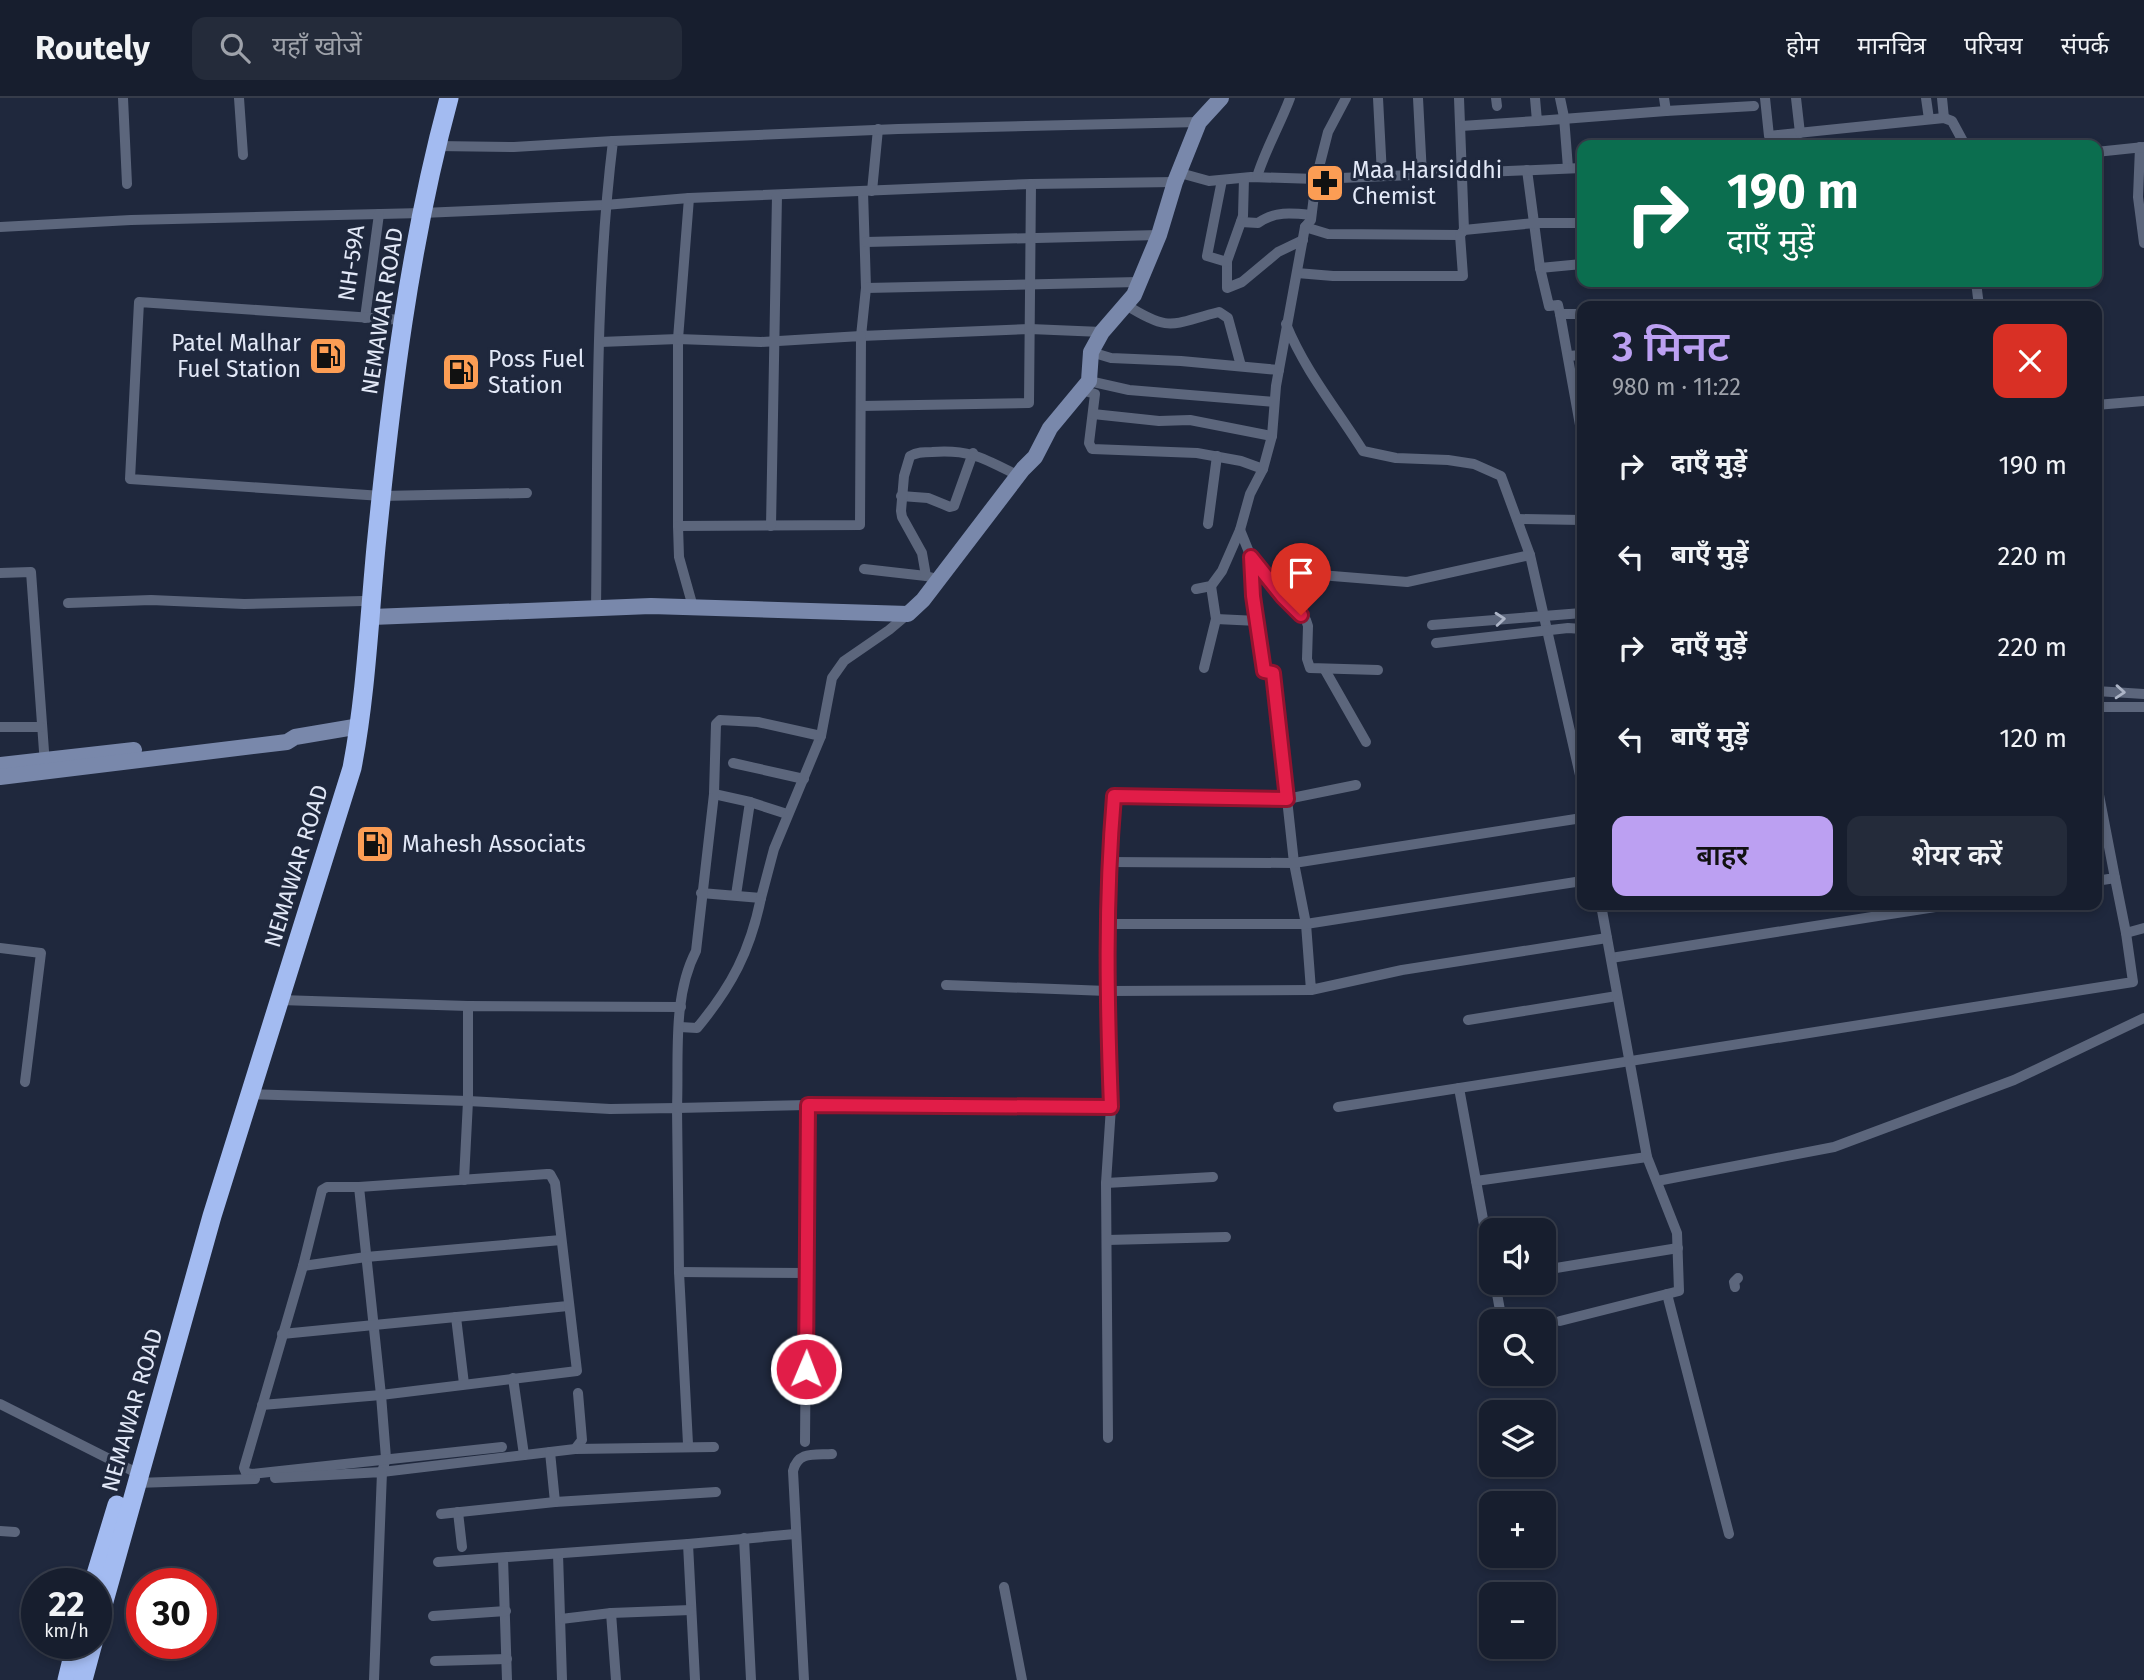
<!DOCTYPE html>
<html lang="hi">
<head>
<meta charset="utf-8">
<style>
  :root { --surface:#171e2e; --page:#242b3a; --text:#f1f3f6; --muted:#9ea2aa; --line:#363c4a; --accent:#bca0f2 }
  body { margin:0; font-family:"Fira Sans","Noto Sans Devanagari",sans-serif; background:var(--page); color:var(--text); height:100vh; display:flex; flex-direction:column; font-size:26px; white-space:nowrap }
  * { box-sizing:border-box; margin:0 }
  p { font-size:23px; color:var(--muted) }
  .icon { flex:none; width:38px; height:38px; fill:none; stroke:currentColor; stroke-width:2; stroke-linecap:round; stroke-linejoin:round }
  .map { position:relative; flex:1; overflow:hidden }
  .details { position:absolute; left:1577px; top:203px; width:525px; height:609px; display:flex; flex-direction:column; background:var(--surface); border-radius:14px; box-shadow:0 4px 10px #0003,0 0 0 2px var(--line) }
  .details>* { flex:none }
  .banner { position:absolute; left:1577px; top:42px; width:525px; height:147px; border-radius:14px; box-shadow:0 4px 10px #0003,0 0 0 2px var(--line); background:#0b6e4f; color:#fff; overflow:hidden }
  .tools { position:absolute; left:1479px; top:1120px; display:grid; gap:14px }
  .tools a { display:grid; place-items:center; width:77px; height:77px; border-radius:14px; background:var(--surface); box-shadow:0 4px 10px #0003,0 0 0 2px var(--line); font-size:35px }
  .speed { position:absolute; left:21px; top:1470px; display:flex; gap:14px; font-size:35px; font-weight:700; text-align:center }
  .speed>* { display:grid; place-content:center; width:91px; height:91px; border-radius:50%; background:var(--surface); box-shadow:0 4px 10px #0003,0 0 0 2px var(--line); line-height:1 }
  .speed small { font-size:18px; font-weight:400 }
  .speed .limit { border:10px solid #d22; background:#fff; color:#111 }
  .pin { position:absolute; display:grid; place-items:center; width:60px; height:60px; color:#fff; margin:-72px -30px; border-radius:50% 50% 50% 0; rotate:-45deg; box-shadow:0 0 7px #0007 }
  .pin .icon { rotate:45deg }
  .me { position:absolute; width:77px; margin:-38px; rotate:1deg; stroke-linejoin:round; filter:drop-shadow(0 0 5px #0008) }
  .turn { display:flex; align-items:center; gap:24px; height:147px; padding:0 35px; font-size:32px }
  .turn .icon { width:91px; height:91px; stroke-width:2.5 }
  .turn b { display:block; font-size:49px; line-height:60px }
  .round { display:grid; place-items:center; flex:none; width:74px; height:74px; border-radius:14px; background:var(--page) }
  .head { display:flex; align-items:center; justify-content:space-between; height:119px; padding:0 35px }
  h1 { font-size:42px; font-weight:600; line-height:52px; color:var(--accent) }
  .primary-button { display:flex; gap:14px; margin-top:auto; padding:14px 35px }
  .primary-button a { flex:1; height:80px; border-radius:14px; background:var(--accent); color:#111; font-size:28px; font-weight:600; line-height:80px; text-align:center }
  .primary-button a+a { background:var(--page); color:var(--text) }
  ul { padding:0; list-style:none }
  li { display:flex; align-items:center; gap:21px; height:91px; padding:0 35px }
  li div { flex:1 }
  li b { display:block; font-size:26px }
  li em { font-style:normal }
  header { display:flex; align-items:center; gap:42px; box-sizing:border-box; height:98px; padding:0 35px; background:var(--surface); border-bottom:2px solid var(--line) }
  header strong { font-size:33px }
  nav { display:flex; gap:38px; margin-inline-start:auto; font-size:24px }
  .search { width:490px; height:63px; background:var(--page); display:flex; align-items:center; gap:18px; box-sizing:border-box; padding:0 24px; border-radius:14px; color:var(--muted); font-size:26px }
  .map>svg:first-child { display:block }
  .lines { fill:none; stroke-linecap:round; stroke-linejoin:round }
  .street { stroke:#5c667c; stroke-width:10 }
  .secondary { stroke:#7988ab; stroke-width:16 }
  .highway { stroke:#a3bbf1; stroke-width:19 }
  .oneway { stroke:#acb4c6 }
  .route-casing { stroke:#92132f; stroke-width:18 }
  .route { stroke:#e11d48; stroke-width:12 }
  .labels { text-anchor:middle; stroke-width:6; stroke-linejoin:round; paint-order:stroke }
  .poi-label { font-size:23px; fill:#e2e8f7; stroke:#1f283d; text-anchor:start }
  .street-label { font-size:23px; fill:#e2e8f7; stroke:#1f283d }
</style>
</head>
<body>
<header>
<strong>Routely</strong>
<div class="search"><svg class="icon" aria-label="search" viewBox="0 0 24 24"><circle cx="10" cy="10" r="6"/><path d="M15 15l6 6"/></svg>यहाँ खोजें</div>
<nav><a>होम</a><a>मानचित्र</a><a>परिचय</a><a>संपर्क</a></nav>
</header>
<div class="map">
<svg width="2144" height="1582" viewBox="0 0 2144 1582">
  <rect width="100%" height="100%" fill="#1f283d"/>
  <g class="lines">
    <!-- street -->
    <g class="street">
      <path d="M123,0L127,86"/>
      <path d="M239,0L243,57"/>
      <path d="M1378,0L1382,77"/>
      <path d="M1418,0L1422,77"/>
      <path d="M1459,0L1464,132"/>
      <path d="M1496,0L1497,8"/>
      <path d="M1535,0L1537,23L1666,13"/>
      <path d="M1560,0L1564,19L1568,70"/>
      <path d="M1664,0L1666,13L1754,8"/>
      <path d="M1765,0L1769,38L1944,20L1952,23L1965,47"/>
      <path d="M1796,0L1800,35"/>
      <path d="M1926,0L1929,21"/>
      <path d="M1942,0L1944,20"/>
      <path d="M1461,28L1537,23"/>
      <path d="M436,48L514,49L613,43"/>
      <path d="M2140,49L2138,99L2144,145"/>
      <path d="M2096,54L2144,49"/>
      <path d="M1527,72L1540,170L1549,208L1558,207L1560,216L1582,338"/>
      <path d="M1180,75L1209,83L1251,79L1316,81L1582,70"/>
      <path d="M1257,79C1265,52 1280,27 1290,0"/>
      <path d="M1244,80L1243,118L1227,163V190L1242,184L1278,154L1303,142"/>
      <path d="M1222,82L1207,158L1227,164"/>
      <path d="M863,93L866,190L861,238L1030,231L1102,234"/>
      <path d="M872,93L878,31"/>
      <path d="M689,100L678,241V428L679,459L693,509"/>
      <path d="M1241,124L1258,125C1274,113 1292,115 1311,117"/>
      <path d="M0,129L131,122L422,115L605,107L689,100L1031,86L1175,84"/>
      <path d="M1305,129L1328,136L1460,137L1464,132L1535,125H1582"/>
      <path d="M866,144L1159,137"/>
      <path d="M1540,170L1582,166"/>
      <path d="M1297,175L1333,178H1463L1460,137"/>
      <path d="M1976,184L1979,208"/>
      <path d="M866,190L1138,184"/>
      <path d="M1126,207C1171,235 1171,226 1219,214L1228,220L1241,268"/>
      <path d="M1781,208L1800,206"/>
      <path d="M1560,216H1582"/>
      <path d="M365,220L379,116"/>
      <path d="M402,222L139,204L130,381L382,398L527,395"/>
      <path d="M1286,226C1305,273 1336,310 1363,353L1396,360L1448,362L1474,366L1501,378L1530,457L1582,686"/>
      <path d="M600,244L678,241L761,244L861,238L860,427L678,428"/>
      <path d="M1091,254L1111,260L1181,263L1279,272"/>
      <path d="M1568,258L1582,257"/>
      <path d="M1089,283L1129,292L1274,304"/>
      <path d="M1082,292L1095,296L1089,345L1092,351L1197,355L1241,363L1263,371"/>
      <path d="M2096,307L2144,303"/>
      <path d="M861,308L1029,305L1031,86"/>
      <path d="M1093,316L1159,323L1190,322L1272,338"/>
      <path d="M901,398L928,400L950,409L954,408L973,355"/>
      <path d="M1517,421L1582,422"/>
      <path d="M1208,426L1217,358"/>
      <path d="M771,428L777,97"/>
      <path d="M1251,459L1283,499L1306,522L1308,528L1307,561L1310,570L1378,572"/>
      <path d="M864,471L926,478"/>
      <path d="M0,475L31,474L45,667"/>
      <path d="M1266,479L1295,475L1407,484L1530,457"/>
      <path d="M937,481L926,478L922,455L902,419L901,413L904,378L910,358C917,354 924,354 932,354C971,351 985,361 1019,378"/>
      <path d="M1196,491L1211,488L1222,473L1240,432L1250,396L1263,371L1272,338L1276,288L1305,129L1311,122L1316,81L1328,34L1346,0"/>
      <path d="M68,505L151,502L244,506L363,503"/>
      <path d="M596,512C598,356 594,197 613,43L898,31L1199,24"/>
      <path d="M1216,521L1258,523"/>
      <path d="M1432,527L1582,515"/>
      <path d="M1436,545L1568,530L1582,531"/>
      <path d="M1204,570L1216,521L1211,488"/>
      <path d="M1325,572L1366,644"/>
      <path d="M2096,593L2144,596"/>
      <path d="M2096,609H2144"/>
      <path d="M0,629H41"/>
      <path d="M733,665L804,681"/>
      <path d="M1356,687L1287,701L1294,765L1306,826L1311,892L1402,872L1607,840"/>
      <path d="M714,696L750,704L736,797"/>
      <path d="M2096,696L2099,697L2115,780L2096,783"/>
      <path d="M750,704L787,716"/>
      <path d="M1107,764L1294,765L1582,720"/>
      <path d="M701,795L761,800L774,751L821,638L832,580L844,563L889,532L908,516"/>
      <path d="M1106,826L1107,764L1114,698L1287,701L1273,575L1264,573L1253,498L1251,459L1240,432"/>
      <path d="M2126,835L2144,830"/>
      <path d="M0,850L41,855L25,984"/>
      <path d="M1611,860L1948,807"/>
      <path d="M946,887L1107,893L1311,892"/>
      <path d="M280,902L468,908"/>
      <path d="M1468,922L1617,898"/>
      <path d="M680,929L697,930C732,888 750,853 761,800"/>
      <path d="M1459,990L1491,1165"/>
      <path d="M250,996L468,1003L610,1011L677,1010L679,1174L688,1346"/>
      <path d="M808,1007L677,1010C679,960 672,899 696,853L714,696L716,626L720,622L758,624L821,638"/>
      <path d="M1338,1009L2133,884L2126,835L2115,780"/>
      <path d="M464,1082L468,1003V908L681,909"/>
      <path d="M1476,1083L1647,1059"/>
      <path d="M1657,1083L1834,1049L2014,982L2144,920"/>
      <path d="M1106,1085L1213,1079"/>
      <path d="M359,1089L381,1297L386,1360L382,1374L575,1351L582,1342L578,1295"/>
      <path d="M1107,1142L1226,1139"/>
      <path d="M303,1168L366,1159L561,1142"/>
      <path d="M1544,1172L1678,1150"/>
      <path d="M679,1174L807,1175"/>
      <path d="M1495,1185L1502,1223"/>
      <path d="M1735,1189L1734,1184L1738,1180"/>
      <path d="M1667,1196L1729,1436"/>
      <path d="M456,1219L464,1286"/>
      <path d="M1560,1223L1679,1193L1677,1135L1647,1059L1601,807"/>
      <path d="M282,1236L568,1208"/>
      <path d="M1511,1276L1512,1280"/>
      <path d="M513,1280L524,1357"/>
      <path d="M0,1306L139,1376"/>
      <path d="M262,1307L381,1297L577,1273L555,1085L550,1076H547L359,1089H327L322,1092L303,1168L244,1370L246,1375L252,1376L502,1349"/>
      <path d="M1108,1340L1106,1085L1111,1009"/>
      <path d="M805,1344L808,1007L1111,1009L1106,826H1306L1582,783"/>
      <path d="M575,1351L714,1349"/>
      <path d="M550,1354L555,1404L716,1394"/>
      <path d="M275,1380L382,1374L374,1582"/>
      <path d="M136,1385L255,1381"/>
      <path d="M458,1414L462,1449"/>
      <path d="M441,1416L555,1404"/>
      <path d="M0,1433L15,1434"/>
      <path d="M744,1440L751,1582"/>
      <path d="M688,1446L695,1582"/>
      <path d="M558,1456L562,1582"/>
      <path d="M503,1460L507,1582"/>
      <path d="M438,1464L688,1446L795,1436"/>
      <path d="M1004,1489L1022,1582"/>
      <path d="M611,1515L616,1582"/>
      <path d="M433,1518L506,1513"/>
      <path d="M561,1521L611,1515L691,1512"/>
      <path d="M435,1563L507,1561"/>
      <path d="M804,1582L793,1373C798,1353 814,1357 832,1356"/>
    </g>
    <!-- secondary -->
    <g class="secondary">
      <path d="M372,519L651,508L908,516L923,502L1023,371L1035,359L1050,330L1089,283L1091,254L1102,234L1134,197L1159,137L1175,84L1199,24L1221,0"/>
      <path d="M0,667L134,652"/>
      <path d="M0,679L287,644L295,639L360,628"/>
    </g>
    <!-- highway -->
    <g class="highway">
      <path d="M93,1486L117,1407"/>
      <path d="M96,1532L212,1118L352,670C366,597 369,523 376,449C391,298 409,147 449,0"/>
      <path d="M67,1582L76,1545"/>
      <path d="M83,1582L93,1545"/>
    </g>
  </g>
  <!-- one-way arrows -->
  <defs><path id="oneway-chevron" d="M-2-3.5L2.5 0L-2 3.5" fill="none" stroke-width="1.6" stroke-linecap="round" stroke-linejoin="round" transform="scale(1.75)"/></defs>
  <g class="oneway">
    <use href="#oneway-chevron" transform="translate(1500 521) rotate(-5)"/>
    <use href="#oneway-chevron" transform="translate(2120 594) rotate(4)"/>
  </g>
  <g class="lines">
    <defs>
      <path id="route" d="M806,1271L808,1007L1111,1009C1107,904 1105,804 1114,698L1287,701L1273,575L1264,573L1253,498L1251,459L1283,499L1301,517"/>
    </defs>
    <!-- route casing -->
    <use href="#route" class="route-casing"/>
    <!-- route -->
    <use href="#route" class="route"/>
  </g>
  <!-- icons -->
  <defs>
    <symbol id="pharmacy-square" viewBox="-11 -11 22 22"><rect x="-9" y="-9" width="18" height="18" rx="4" fill="#fc9d54" stroke="#1f283d"/><path d="M-2-6h4v4h4v4h-4v4h-4v-4h-4v-4h4Z" fill="#111"/></symbol>
    <symbol id="fuel-square" viewBox="-11 -11 22 22"><rect x="-9" y="-9" width="18" height="18" rx="4" fill="#fc9d54" stroke="#1f283d"/><path d="M-5.5-6h7V0h2V4h1.3V-2.5L3-4.5l.8-.8L6-3V5H2.5V1h-1V6h-7ZM-4.2-4.7v3.2H.2V-4.7Z" fill="#111"/></symbol>
  </defs>
  <g fill-rule="evenodd">
    <use href="#pharmacy-square" x="1303" y="63" width="44" height="44"/>
    <use href="#fuel-square" x="306" y="236" width="44" height="44"/>
    <use href="#fuel-square" x="439" y="252" width="44" height="44"/>
    <use href="#fuel-square" x="353" y="724" width="44" height="44"/>
  </g>
  <g class="labels">
    <!-- poi labels -->
    <g class="poi-label">
      <text x="1352" y="80">Maa Harsiddhi<tspan x="1352" dy="26">Chemist</tspan></text>
      <text x="301" y="253" text-anchor="end">Patel Malhar<tspan x="301" dy="26">Fuel Station</tspan></text>
      <text x="488" y="269">Poss Fuel<tspan x="488" dy="26">Station</tspan></text>
      <text x="402" y="754">Mahesh Associats</text>
    </g>
    <!-- street labels -->
    <g class="street-label">
      <text transform="translate(351 165) rotate(-82)" y="8">NH-59A</text>
      <text transform="translate(382 213) rotate(-81)" y="8">NEMAWAR ROAD</text>
      <text transform="translate(296 768) rotate(-73)" y="8">NEMAWAR ROAD</text>
      <text transform="translate(132 1312) rotate(-74)" y="8">NEMAWAR ROAD</text>
    </g>
  </g>
</svg>
<div class="tools">
<a><svg class="icon" aria-label="sound" viewBox="0 0 24 24"><path d="M4 9h4l5-4v14l-5-4H4zM17 9q2 3 0 6"/></svg></a>
<a><svg class="icon" aria-label="search" viewBox="0 0 24 24"><circle cx="10" cy="10" r="6"/><path d="M15 15l6 6"/></svg></a>
<a><svg class="icon" aria-label="layers" viewBox="0 0 24 24"><path d="M12 4l9 5-9 5-9-5zM3 14l9 5 9-5"/></svg></a>
<a>+</a>
<a>−</a>
</div>
<div class="speed"><div>22<small>km/h</small></div><div class="limit">30</div></div>
<div class="pin" style="left:1301px;top:517px;background:#d93025"><svg class="icon" aria-label="arrive" viewBox="0 0 24 24"><path d="M6 21V4h12l-3 4 3 4H6"/></svg></div>
<svg class="me" style="left:806px;top:1271px" viewBox="-20 -20 40 40"><circle r="17" fill="#e11d48" stroke="#fff" stroke-width="3"/><path d="M0-11L8 9 0 5-8 9z" fill="#fff"/></svg>
<div class="banner">
<div class="turn"><svg class="icon" aria-label="right" viewBox="0 0 24 24"><path d="M7 20v-9h11M14 6l5 5-5 5"/></svg><div><b>190 m</b>दाएँ मुड़ें</div></div>
</div>
<section class="details">
<div class="head"><div><h1>3 मिनट</h1><p>980 m · 11:22</p></div><a class="round" style="background:#d93025;color:#fff"><svg class="icon" aria-label="close" viewBox="0 0 24 24"><path d="M6 6l12 12M18 6L6 18"/></svg></a></div>
<ul>
<li><svg class="icon" aria-label="right" viewBox="0 0 24 24"><path d="M7 20v-9h11M14 6l5 5-5 5"/></svg><div><b>दाएँ मुड़ें</b></div><em>190 m</em></li>
<li><svg class="icon" aria-label="left" viewBox="0 0 24 24"><path d="M17 20v-9H6M10 6l-5 5 5 5"/></svg><div><b>बाएँ मुड़ें</b></div><em>220 m</em></li>
<li><svg class="icon" aria-label="right" viewBox="0 0 24 24"><path d="M7 20v-9h11M14 6l5 5-5 5"/></svg><div><b>दाएँ मुड़ें</b></div><em>220 m</em></li>
<li><svg class="icon" aria-label="left" viewBox="0 0 24 24"><path d="M17 20v-9H6M10 6l-5 5 5 5"/></svg><div><b>बाएँ मुड़ें</b></div><em>120 m</em></li>
</ul>
<div class="primary-button"><a>बाहर</a><a>शेयर करें</a></div>
</section>
</div>
</body>
</html>
